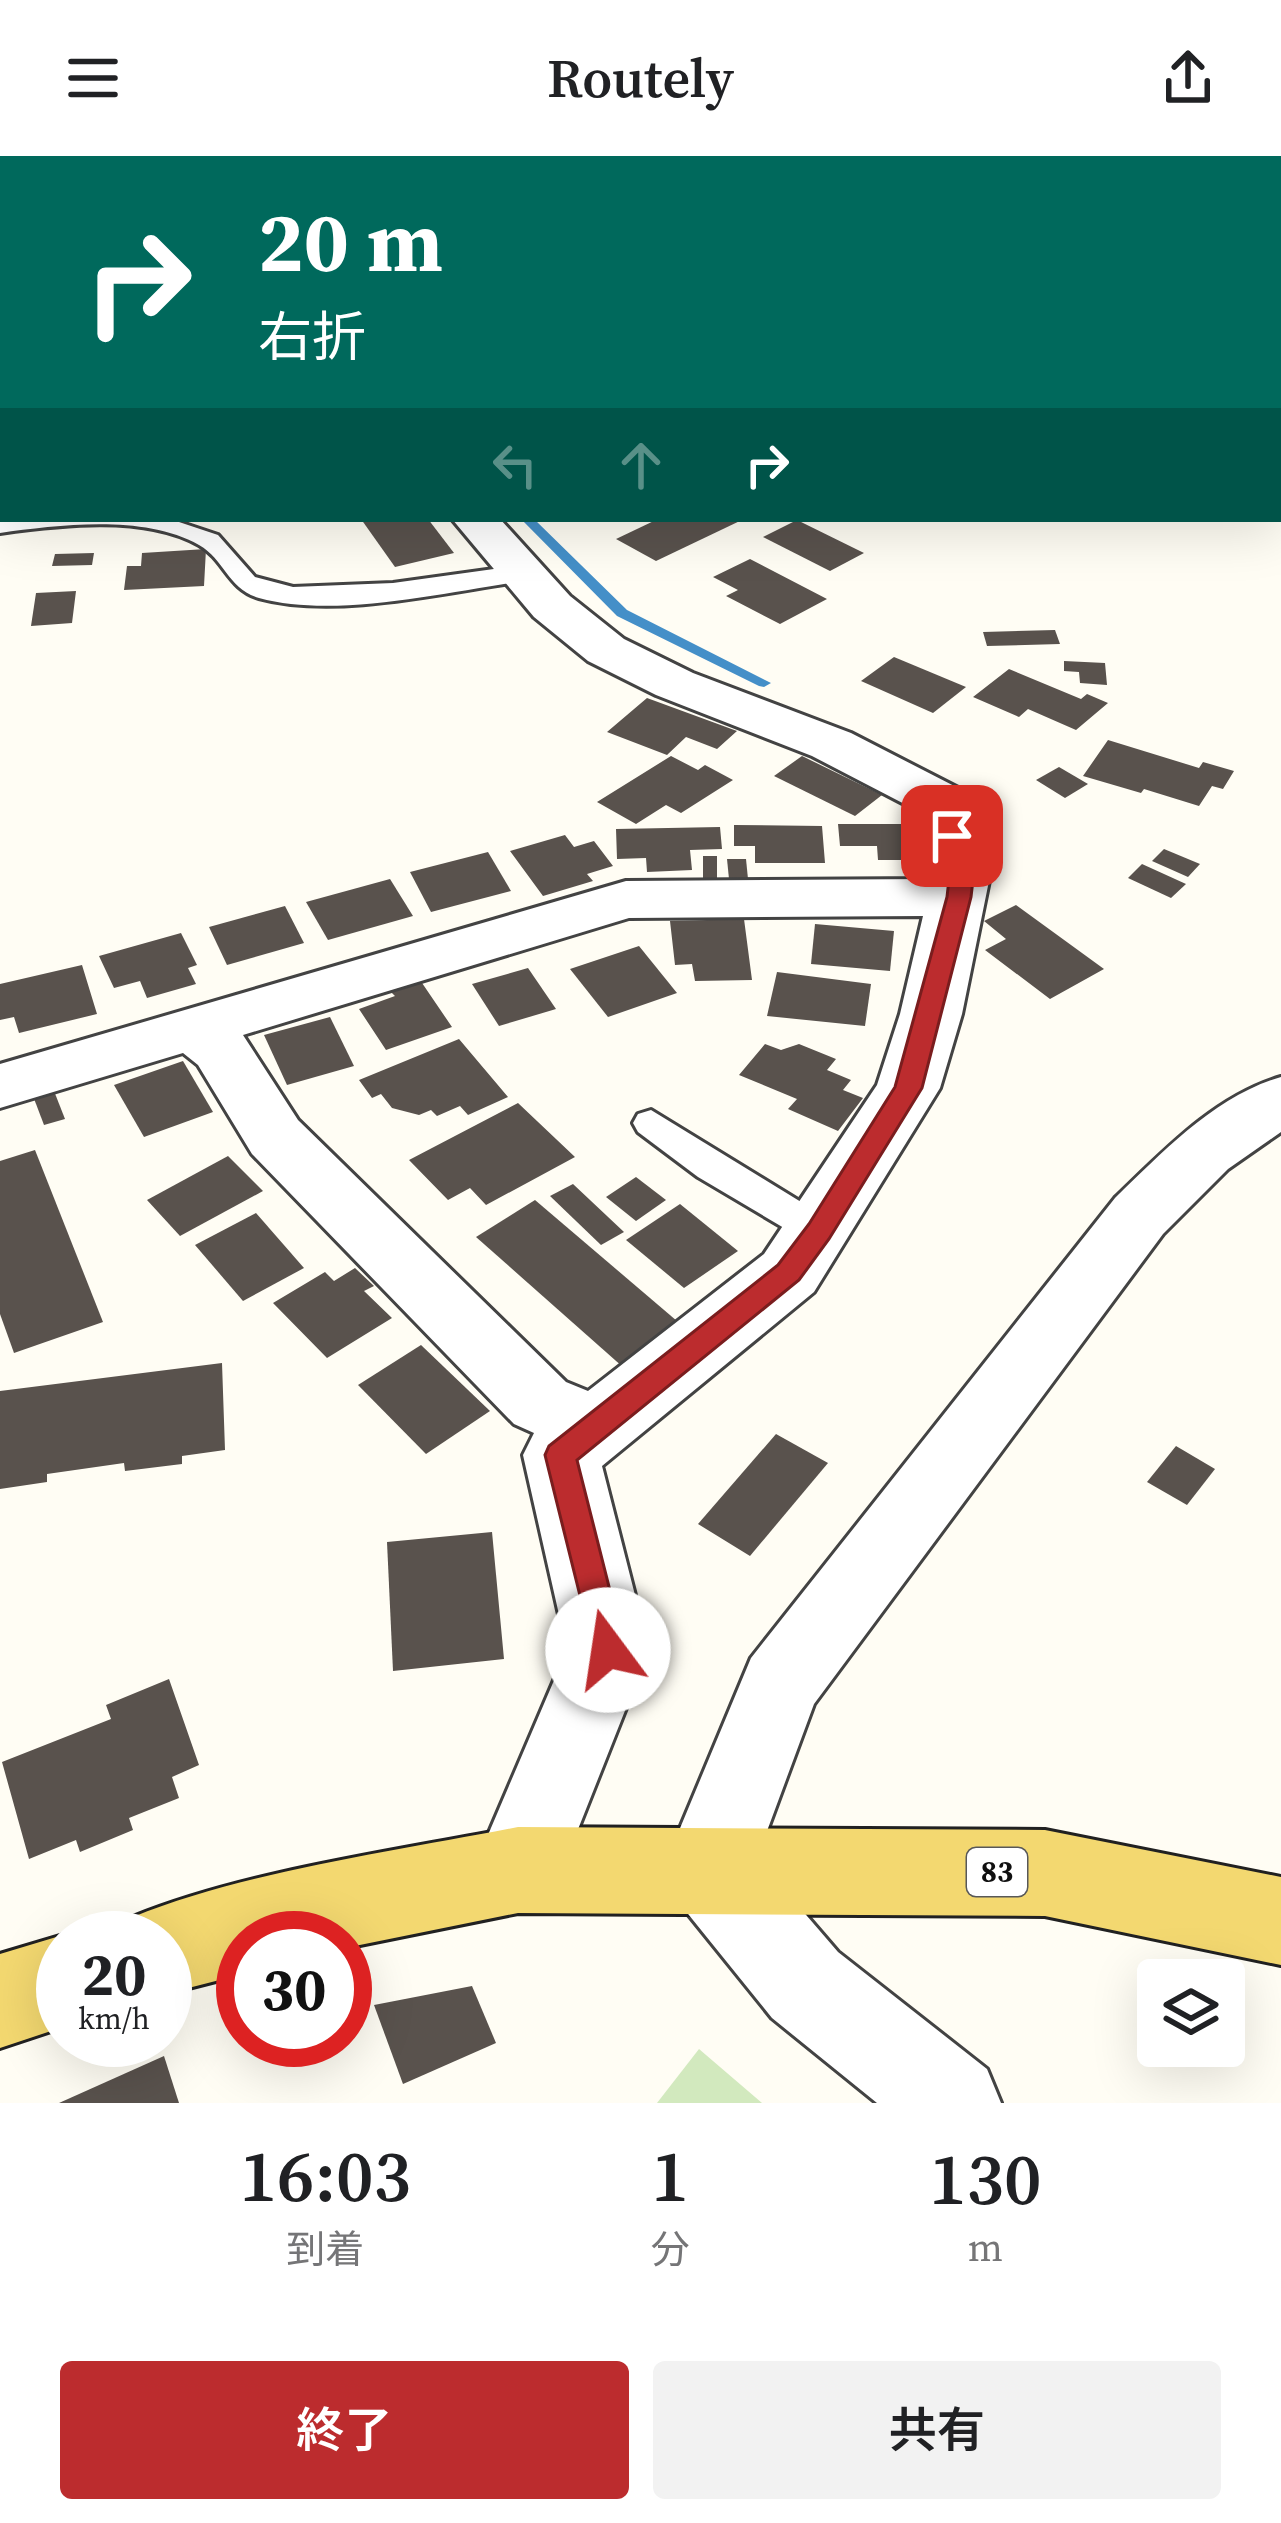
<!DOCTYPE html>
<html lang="ja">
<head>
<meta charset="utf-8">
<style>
  :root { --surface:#fff; --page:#f2f2f2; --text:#202124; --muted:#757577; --accent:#bc2c2e }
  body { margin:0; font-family:"Source Serif 4","Noto Sans JP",serif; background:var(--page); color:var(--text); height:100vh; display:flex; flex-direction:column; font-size:45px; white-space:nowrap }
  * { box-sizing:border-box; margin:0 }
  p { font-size:39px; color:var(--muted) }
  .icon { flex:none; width:66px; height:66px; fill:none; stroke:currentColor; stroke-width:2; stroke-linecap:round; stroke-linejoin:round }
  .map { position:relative; height:1947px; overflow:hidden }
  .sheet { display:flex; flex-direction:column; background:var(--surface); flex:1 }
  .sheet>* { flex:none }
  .top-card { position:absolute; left:0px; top:0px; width:1281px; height:366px; box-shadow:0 12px 48px #0002; background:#00695c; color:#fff; overflow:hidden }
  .controls { position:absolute; left:1137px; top:1803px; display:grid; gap:24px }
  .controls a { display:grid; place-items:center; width:108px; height:108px; border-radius:12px; background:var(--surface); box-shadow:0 12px 48px #0002; font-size:60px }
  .speed { position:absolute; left:36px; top:1755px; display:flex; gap:24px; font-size:60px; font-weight:700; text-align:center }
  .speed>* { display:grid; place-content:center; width:156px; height:156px; border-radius:50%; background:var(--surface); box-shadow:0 12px 48px #0002; line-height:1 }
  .speed small { font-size:30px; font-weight:400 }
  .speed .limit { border:18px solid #d22; background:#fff; color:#111 }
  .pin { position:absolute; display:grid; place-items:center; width:102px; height:102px; color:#fff; margin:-51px; border-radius:24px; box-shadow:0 6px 18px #0006 }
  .me { position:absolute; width:132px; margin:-66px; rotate:346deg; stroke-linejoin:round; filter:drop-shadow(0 0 9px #0008) }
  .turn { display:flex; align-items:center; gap:42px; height:252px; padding:0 60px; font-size:54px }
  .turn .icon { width:156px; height:156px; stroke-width:2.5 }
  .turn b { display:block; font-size:84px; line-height:102px }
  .lanes { display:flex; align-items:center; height:114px; padding:0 60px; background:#0003; justify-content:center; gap:60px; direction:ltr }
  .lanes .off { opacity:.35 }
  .eta { display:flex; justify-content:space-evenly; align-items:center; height:204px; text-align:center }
  .eta b { font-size:72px; font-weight:600; line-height:84px }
  .cta { display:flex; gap:24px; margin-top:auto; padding:24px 60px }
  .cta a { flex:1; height:138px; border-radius:12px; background:var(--accent); color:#fff; font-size:48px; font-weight:600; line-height:138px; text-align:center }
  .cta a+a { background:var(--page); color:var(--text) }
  header { display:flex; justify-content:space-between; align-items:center; height:156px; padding:0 60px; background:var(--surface); font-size:54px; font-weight:600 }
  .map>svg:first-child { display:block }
  .green { fill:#d2e9be }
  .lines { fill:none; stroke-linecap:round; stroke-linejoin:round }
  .stream { fill:#448fc8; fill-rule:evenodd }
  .building { fill:#59524d }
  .service-casing { stroke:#434343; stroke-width:6 }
  .minor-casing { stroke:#434343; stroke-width:6 }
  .tertiary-casing { stroke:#434343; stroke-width:6 }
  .primary-casing { stroke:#212121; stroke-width:6 }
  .service { fill:#fff; fill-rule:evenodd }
  .minor { fill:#fff; fill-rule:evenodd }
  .tertiary { fill:#fff; fill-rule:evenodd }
  .primary { fill:#f3d870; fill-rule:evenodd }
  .route { fill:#bc2c2e; stroke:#7a1d1e; stroke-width:3 }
  .labels { text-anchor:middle; stroke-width:12; stroke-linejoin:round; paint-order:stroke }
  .shield { fill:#fff; stroke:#585858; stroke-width:3 }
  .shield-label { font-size:30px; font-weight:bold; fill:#101010 }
</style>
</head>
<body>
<header><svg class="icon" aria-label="menu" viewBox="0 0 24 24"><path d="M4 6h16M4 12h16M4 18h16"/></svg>Routely<svg class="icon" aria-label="share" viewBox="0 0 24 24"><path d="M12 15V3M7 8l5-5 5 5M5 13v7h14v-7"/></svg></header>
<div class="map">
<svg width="1281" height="1947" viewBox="0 0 1281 1947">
  <rect width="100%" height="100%" fill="#fffdf4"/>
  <!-- green -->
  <path class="green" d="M699,1893L762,1947H657Z"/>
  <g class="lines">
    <!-- stream -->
    <path class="stream" d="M521,363H534L627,454L771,527L764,531L759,530L617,460Z"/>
  </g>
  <!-- building -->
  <g class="building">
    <path d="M361,363H428L454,397L395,411Z"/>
    <path d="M658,363H744L656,405L616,383Z"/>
    <path d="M797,364L864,397L830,415L763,381Z"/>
    <path d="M206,393L204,430L124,434L127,410H141L142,397Z"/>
    <path d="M94,397L92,409L52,410L55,398Z"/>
    <path d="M750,403L827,443L780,468L726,440L738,434L713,421Z"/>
    <path d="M76,435L72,467L31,470L36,437Z"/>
    <path d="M1055,474L1060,488L987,490L983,476Z"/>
    <path d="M894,501L966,531L933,557L861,525Z"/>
    <path d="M1064,505L1105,507L1107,529L1080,527L1079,516L1064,515Z"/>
    <path d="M1009,513L1081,543L1087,538L1108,547L1076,574L1028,553L1019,561L973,541Z"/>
    <path d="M647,542L737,575L717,593L686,581L667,599L607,576Z"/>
    <path d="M1108,584L1199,612L1203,606L1234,615L1223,633L1212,630L1199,650L1144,633L1141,637L1083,620Z"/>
    <path d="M671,600L698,614L705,609L733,624L681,657L666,649L636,668L597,646Z"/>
    <path d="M802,600L882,639L855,660L774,620Z"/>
    <path d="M1059,611L1088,628L1065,642L1036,624Z"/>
    <path d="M838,668H917L923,704H878L877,690H840Z"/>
    <path d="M734,669L822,670L825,707H755V690H734Z"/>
    <path d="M720,671L722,693L690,694L692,714L647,716L646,702L617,703L616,673Z"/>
    <path d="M565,679L574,691L594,685L613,710L587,718L593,725L543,740L510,695Z"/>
    <path d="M1164,693L1200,708L1188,721L1152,705Z"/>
    <path d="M488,696L511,735L431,756L410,716Z"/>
    <path d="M703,700H717V729L703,728Z"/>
    <path d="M727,703H746L749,733H730Z"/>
    <path d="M1142,708L1186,728L1171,742L1128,722Z"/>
    <path d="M390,723L413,760L328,784L306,746Z"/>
    <path d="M1016,749L1104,813L1050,843L985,794L1006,783L984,765Z"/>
    <path d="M285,750L304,787L227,809L209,771Z"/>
    <path d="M744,763L752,824L695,825L692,808L675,809L670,765Z"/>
    <path d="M815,768L894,775L890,815L811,808Z"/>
    <path d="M181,777L197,809L188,812L196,828L147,842L140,825L114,832L99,800Z"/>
    <path d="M639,790L677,837L608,861L570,813Z"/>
    <path d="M82,809L97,858L19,877L14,861L0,864V828Z"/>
    <path d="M528,812L556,853L499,870L472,828Z"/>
    <path d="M777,816L871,828L865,870L767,860Z"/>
    <path d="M420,824L452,871L386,894L359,853L395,840L390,835Z"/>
    <path d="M330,861L354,910L287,929L264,879Z"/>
    <path d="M459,883L508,941L468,959L460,950L437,960L431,954L419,959L392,952L381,938L372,942L359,924Z"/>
    <path d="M765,888L781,894L799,888L836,903L827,914L851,924L843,934L863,942L838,975L788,953L797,943L739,919Z"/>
    <path d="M183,905L213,956L144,981L114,929Z"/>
    <path d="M54,935L65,963L44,969L33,940Z"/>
    <path d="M518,947L575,1001L486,1049L470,1032L448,1044L409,1004Z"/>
    <path d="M35,994L103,1166L14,1197L0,1158V1005Z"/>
    <path d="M228,1000L263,1035L180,1080L147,1044Z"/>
    <path d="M636,1021L666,1044L636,1065L606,1041Z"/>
    <path d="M573,1028L624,1076L601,1089L550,1040Z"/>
    <path d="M535,1044L684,1171L624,1212L476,1081Z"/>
    <path d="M680,1048L738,1095L684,1132L626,1084Z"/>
    <path d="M256,1057L304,1112L243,1145L195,1089Z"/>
    <path d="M355,1112L374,1130L364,1135L392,1162L327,1202L273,1147L325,1116L334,1125Z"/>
    <path d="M421,1189L490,1255L426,1298L358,1229Z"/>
    <path d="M222,1207L225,1294L182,1300V1308L125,1315L124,1307L47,1318V1326L0,1333V1235Z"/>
    <path d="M776,1278L828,1307L750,1400L698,1368Z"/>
    <path d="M1176,1290L1215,1313L1187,1349L1147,1326Z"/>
    <path d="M492,1376L504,1503L393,1515L387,1386Z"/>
    <path d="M169,1523L199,1609L172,1621L179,1642L129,1662L133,1674L80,1696L76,1684L29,1703L2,1606L111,1563L106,1549Z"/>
    <path d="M472,1830L496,1887L403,1928L374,1849Z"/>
    <path d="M164,1900L179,1947H59Z"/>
  </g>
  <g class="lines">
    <defs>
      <g id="service">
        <path d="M0,361L170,363L218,379L255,421L293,431L393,427L523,409L536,417L523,425C446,436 335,463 259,442C228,433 225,404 199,389C144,358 59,369 0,377Z"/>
        <path d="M651,954L832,1065L838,1075L832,1085L819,1089L806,1085L698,1021L638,976L633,967L638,958Z"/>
      </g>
      <path id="minor" d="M452,363H500L570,440L624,483L693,517L851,577L962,634L970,646L991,715L962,858L940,932L814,1136L602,1310L649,1494L550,1744L518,1757L486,1744L473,1714L567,1494L523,1299L534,1277L514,1268L252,998L198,909L183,897L0,952V908L626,725L931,723L916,654L812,600L656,539L588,505L534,461ZM923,760L900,858L877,929L764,1098L588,1235L566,1226L298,964L243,879L629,762Z"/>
      <path id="tertiary" d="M1281,921V976L1228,1013L1163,1078L814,1548L757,1702L838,1796L987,1913L1001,1947H877L772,1862L676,1743L663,1713L751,1502L1115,1042C1163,996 1215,940 1281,921Z"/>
      <g id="primary">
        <path d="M518,1671L1045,1674L1281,1721V1809L1045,1760L518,1757L345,1792V1782H243V1818L165,1838V1782H124L133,1761C246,1715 397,1695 518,1671Z"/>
        <path d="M63,1779L70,1782H63V1871L0,1892V1798Z"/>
      </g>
    </defs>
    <!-- service casing -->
    <use href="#service" class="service-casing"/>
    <!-- minor casing -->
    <use href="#minor" class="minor-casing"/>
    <!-- tertiary casing -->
    <use href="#tertiary" class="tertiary-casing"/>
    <!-- primary casing -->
    <use href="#primary" class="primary-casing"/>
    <!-- service -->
    <use href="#service" class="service"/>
    <!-- minor -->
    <use href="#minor" class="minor"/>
    <!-- tertiary -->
    <use href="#tertiary" class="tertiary"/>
    <!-- primary -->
    <use href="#primary" class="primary"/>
  </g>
  <!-- route -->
  <path class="route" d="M952,673L964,680L974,715L971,741L922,932L829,1083L799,1124L577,1304L625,1494L620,1504L608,1509L596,1504L545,1299L549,1290L778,1109L809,1068L895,931L947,741L950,715L941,680Z"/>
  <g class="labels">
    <!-- shield labels -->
    <rect class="shield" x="967" y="1692" width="60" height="48" rx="9"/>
    <g class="shield-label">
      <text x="997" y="1726">83</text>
    </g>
  </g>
</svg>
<div class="controls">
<a><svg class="icon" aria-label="layers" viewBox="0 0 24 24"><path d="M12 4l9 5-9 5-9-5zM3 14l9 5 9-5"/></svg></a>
</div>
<div class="speed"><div>20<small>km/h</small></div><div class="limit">30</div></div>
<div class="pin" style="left:952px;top:680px;background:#d93025"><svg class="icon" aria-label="arrive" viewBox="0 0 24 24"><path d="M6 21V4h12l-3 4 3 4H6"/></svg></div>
<svg class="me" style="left:608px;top:1494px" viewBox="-20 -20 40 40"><circle r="19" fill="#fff"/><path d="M0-13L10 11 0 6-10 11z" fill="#bc2c2e"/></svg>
<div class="top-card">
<div class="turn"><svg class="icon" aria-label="right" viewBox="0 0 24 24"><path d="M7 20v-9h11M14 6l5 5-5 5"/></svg><div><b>20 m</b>右折</div></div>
<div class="lanes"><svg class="icon off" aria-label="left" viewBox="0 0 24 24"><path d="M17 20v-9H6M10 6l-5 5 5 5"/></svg><svg class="icon off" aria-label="ahead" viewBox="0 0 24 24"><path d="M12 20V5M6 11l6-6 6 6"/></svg><svg class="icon" aria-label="right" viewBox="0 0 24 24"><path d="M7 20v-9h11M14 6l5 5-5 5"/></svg></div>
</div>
</div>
<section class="sheet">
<div class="eta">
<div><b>16:03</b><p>到着</p></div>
<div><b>1</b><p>分</p></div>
<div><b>130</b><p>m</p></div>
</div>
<div class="cta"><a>終了</a><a>共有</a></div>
</section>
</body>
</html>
